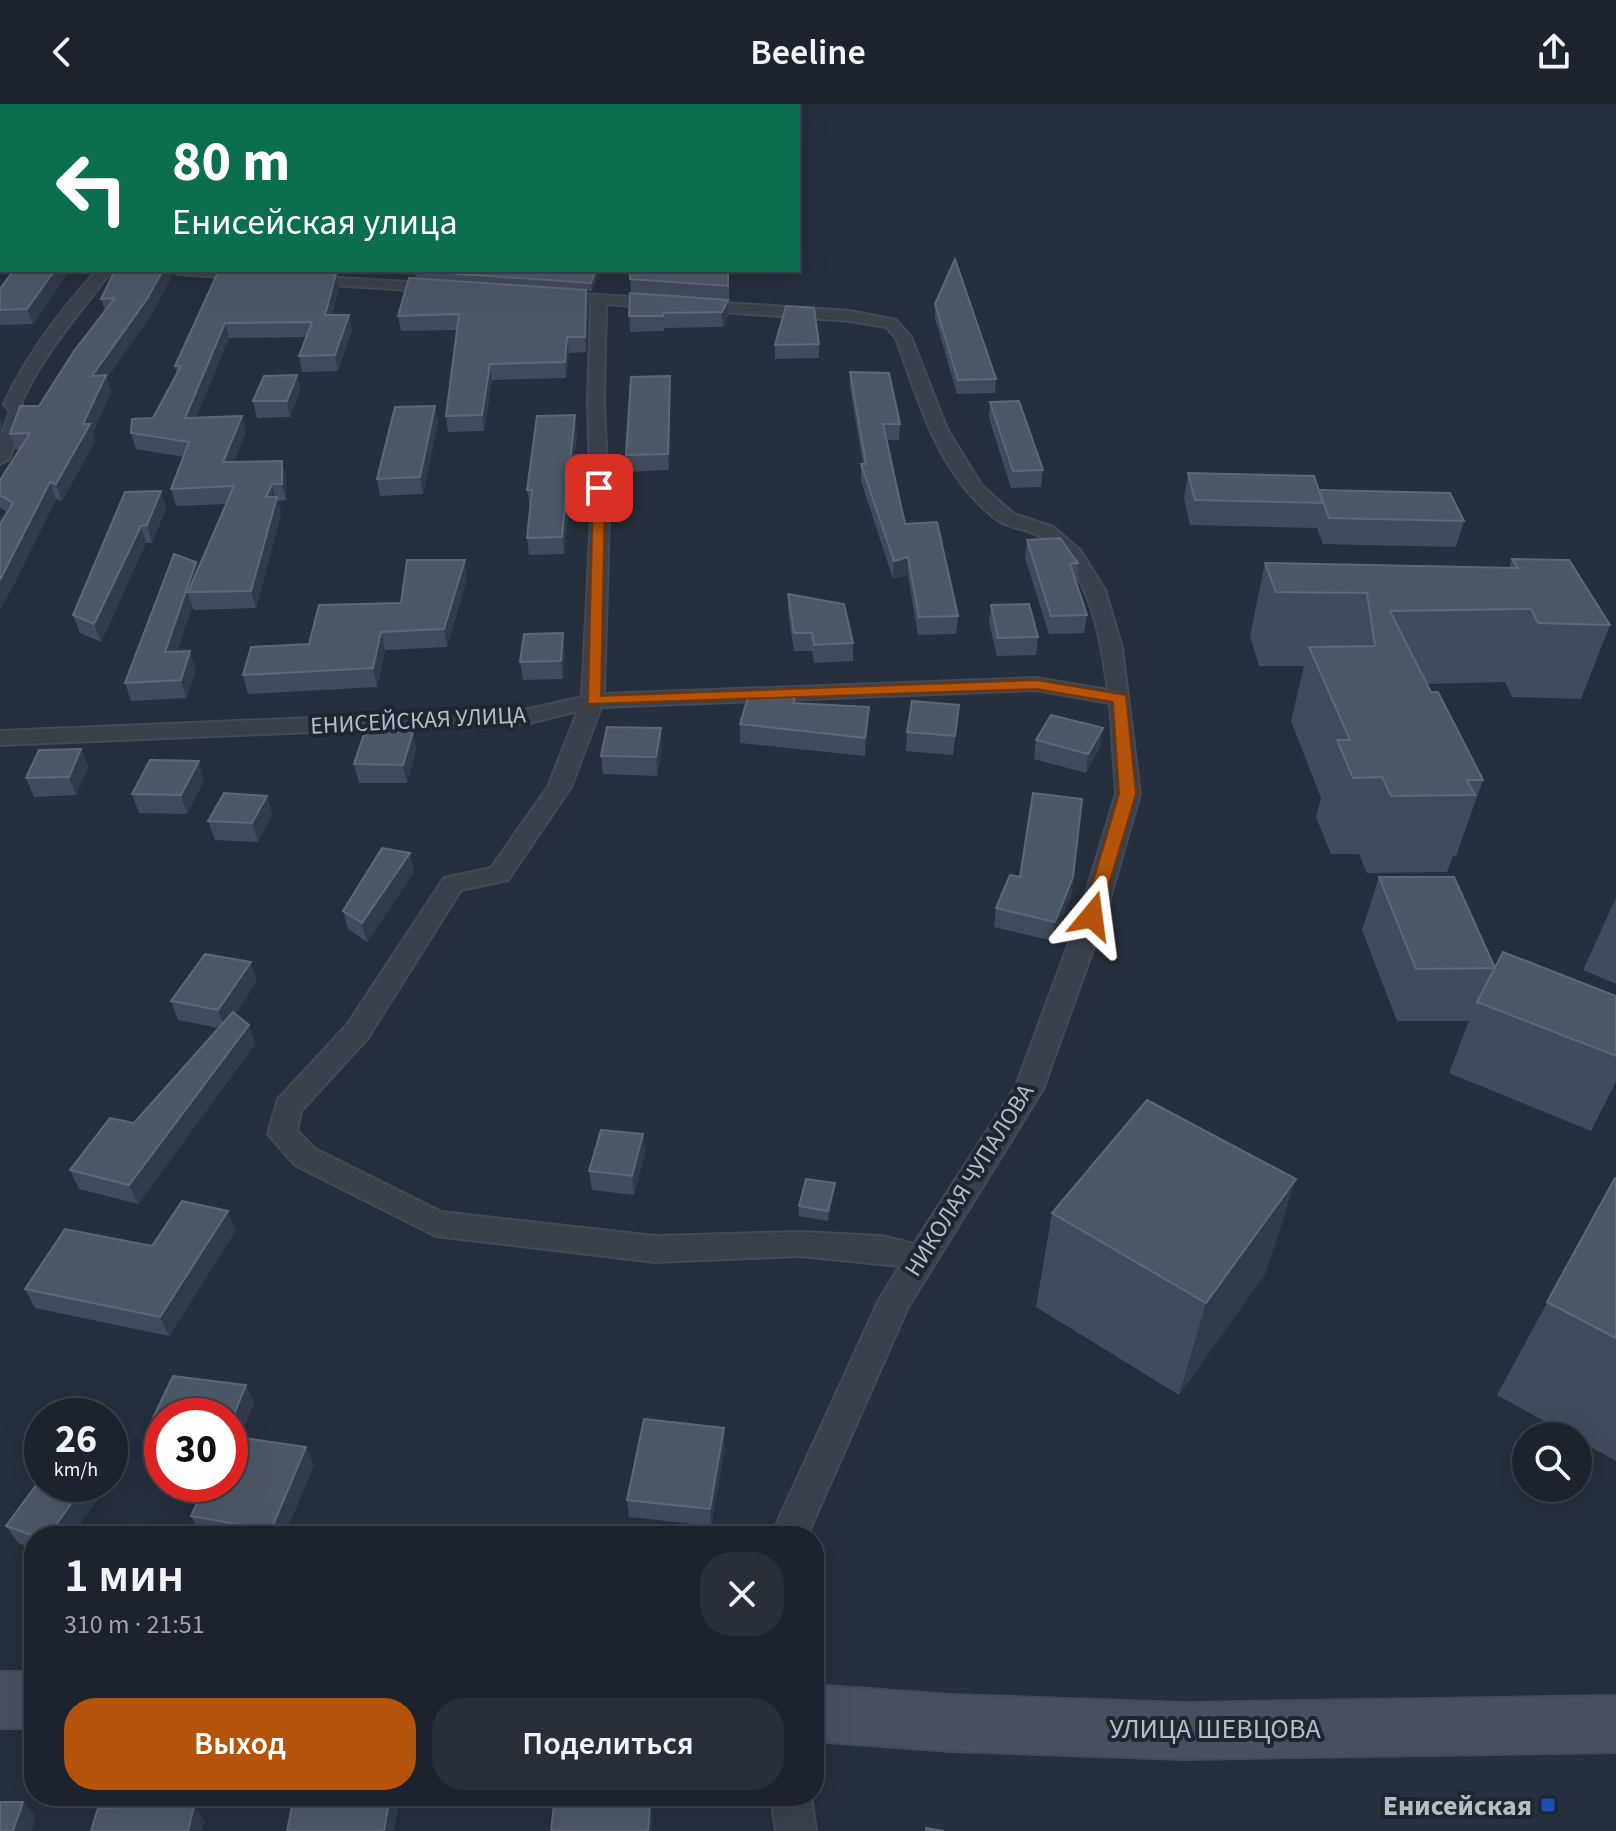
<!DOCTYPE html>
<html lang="ru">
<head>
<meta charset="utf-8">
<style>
  :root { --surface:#1c232e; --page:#292f3a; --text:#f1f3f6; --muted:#a0a4aa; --line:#3a404a; --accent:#b45309 }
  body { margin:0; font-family:"Source Sans 3",sans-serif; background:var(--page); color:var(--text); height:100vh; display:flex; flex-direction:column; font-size:30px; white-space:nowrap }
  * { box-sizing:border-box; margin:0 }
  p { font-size:26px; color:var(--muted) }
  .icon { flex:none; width:44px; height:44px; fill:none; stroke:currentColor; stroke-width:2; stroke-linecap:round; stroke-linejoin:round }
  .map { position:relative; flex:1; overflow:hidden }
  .side { position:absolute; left:24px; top:1422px; width:800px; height:280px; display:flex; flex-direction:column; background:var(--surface); border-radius:32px; box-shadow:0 8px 32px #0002,0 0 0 2px var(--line) }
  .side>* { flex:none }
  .hud { position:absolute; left:0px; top:0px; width:800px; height:168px; box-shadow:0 8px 32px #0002,0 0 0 2px var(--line); background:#0b6e4f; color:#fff; overflow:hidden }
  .buttons { position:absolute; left:1512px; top:1318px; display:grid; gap:16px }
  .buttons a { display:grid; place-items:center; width:80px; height:80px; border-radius:50%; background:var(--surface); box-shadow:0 8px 32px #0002,0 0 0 2px var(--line); font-size:40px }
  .speed { position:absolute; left:24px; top:1294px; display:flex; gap:16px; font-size:40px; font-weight:700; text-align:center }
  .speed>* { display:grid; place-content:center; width:104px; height:104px; border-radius:50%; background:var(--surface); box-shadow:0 8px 32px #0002,0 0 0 2px var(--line); line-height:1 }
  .speed small { font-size:20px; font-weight:400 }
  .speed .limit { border:12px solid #d22; background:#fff; color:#111 }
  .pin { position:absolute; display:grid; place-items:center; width:68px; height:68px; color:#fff; margin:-34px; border-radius:16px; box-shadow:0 4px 12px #0006 }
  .me { position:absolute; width:88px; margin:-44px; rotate:16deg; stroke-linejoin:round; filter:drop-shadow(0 0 6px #0008) }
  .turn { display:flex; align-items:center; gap:28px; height:168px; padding:0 40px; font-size:36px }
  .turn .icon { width:104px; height:104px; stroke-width:2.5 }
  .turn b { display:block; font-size:56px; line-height:68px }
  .round { display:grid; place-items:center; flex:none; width:84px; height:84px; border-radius:32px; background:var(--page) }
  .overview { display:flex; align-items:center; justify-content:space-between; height:136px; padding:0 40px }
  h1 { font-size:48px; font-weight:600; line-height:60px }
  .cta { display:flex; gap:16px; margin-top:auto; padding:16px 40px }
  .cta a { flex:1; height:92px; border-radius:32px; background:var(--accent); color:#fff; font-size:32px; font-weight:600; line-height:92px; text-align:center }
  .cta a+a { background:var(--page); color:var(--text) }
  header { display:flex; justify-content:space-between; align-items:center; height:104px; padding:0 40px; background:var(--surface); font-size:36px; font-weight:600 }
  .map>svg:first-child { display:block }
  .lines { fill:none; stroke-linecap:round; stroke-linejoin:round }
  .minor-casing { stroke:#434a56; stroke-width:4 }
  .secondary-casing { stroke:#434a56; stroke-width:4 }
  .minor { fill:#3a414d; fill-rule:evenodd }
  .secondary { fill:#485060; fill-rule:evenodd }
  .wall { fill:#414b5b }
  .shaded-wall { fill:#313b4a }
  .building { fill:#4d5867; stroke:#5e6776; stroke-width:2 }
  .route { fill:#b45309; stroke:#753606; stroke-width:2 }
  .transit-dot { fill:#1a4fb4; stroke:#1f2632; stroke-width:3 }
  .labels { text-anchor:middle; stroke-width:8; stroke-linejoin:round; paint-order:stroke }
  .street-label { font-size:24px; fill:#b6bcc8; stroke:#1f2632 }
  .near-street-label { font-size:28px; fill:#b6bcc8; stroke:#1f2632 }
  .near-poi-label { font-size:28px; font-weight:bold; fill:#b6bcc8; stroke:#1f2632; text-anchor:end }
</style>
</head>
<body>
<header><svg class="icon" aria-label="back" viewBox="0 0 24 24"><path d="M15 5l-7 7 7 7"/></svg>Beeline<svg class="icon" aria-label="share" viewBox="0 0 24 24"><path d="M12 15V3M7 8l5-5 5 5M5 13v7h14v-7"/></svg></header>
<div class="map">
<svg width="1616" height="1727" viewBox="0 0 1616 1727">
  <rect width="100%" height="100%" fill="#262f3d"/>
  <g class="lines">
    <defs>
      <g id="minor">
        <rect x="0" y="100" width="2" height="8"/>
        <path d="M97,166H112C79,210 44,248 21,299L27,308L9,355L0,360V334L10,308L4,300C27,250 60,207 97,166Z"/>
        <path d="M171,166H241L257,171L250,175L178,170Z"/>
        <path d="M305,172L442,180L449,184L442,188L300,179L298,176Z"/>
        <path d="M553,188L850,207L896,216L911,233L947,325L982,382L1014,410L1053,423L1080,446L1105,486L1122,544L1140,690L1105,812L1043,985L908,1203L807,1432H771L879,1196L900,1162L801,1152L655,1158L436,1132L295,1061L268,1030L278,995L347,921L444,774L491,764L548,683L578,607L529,619L0,641V627L529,605L582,593L591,413L588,297L591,199L548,195L546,192ZM606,200L850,217L886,223L896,234C915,286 932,347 969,389C977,398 990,412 1001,418C1013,425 1029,425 1041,433C1091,466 1100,531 1108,586L1036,574L604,590L609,413L604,297ZM1036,586L1110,599L1116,690L1079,812L1016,982L914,1140L882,1132L801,1128L655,1132L441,1108L315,1045L297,1027L301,1007L367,935L461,786L508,776L571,683L601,603Z"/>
        <path d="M771,1692H811L816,1727H776Z"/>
      </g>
      <g id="secondary">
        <rect x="0" y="1568" width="34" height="56"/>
        <path d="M814,1581L951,1591L1185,1599L1616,1592V1648L1185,1655L951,1647L814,1637Z"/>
      </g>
    </defs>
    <!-- minor casing -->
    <use href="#minor" class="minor-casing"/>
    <!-- secondary casing -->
    <use href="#secondary" class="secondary-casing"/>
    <!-- minor -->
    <use href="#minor" class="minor"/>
    <!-- secondary -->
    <use href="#secondary" class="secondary"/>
  </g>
  <!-- wall -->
  <g class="wall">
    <path d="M452,0H538L537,2Z"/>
    <path d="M14,166H70L33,220L0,221V185Z"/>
    <path d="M115,166H172L173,170L151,211L107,274L111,288L93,328L95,337L62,397L56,395L11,486L7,408L0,404V376L19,346H16L10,330L39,302L105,207L101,195Z"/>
    <path d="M219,166H343L342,170L323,169L336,170L339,184L332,211H349L352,226L338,267L302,268L299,252L306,233L229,234L196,313L246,328L234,357H282L286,373V396L278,397L281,410L256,504L194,506L192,502L177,547L196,565L186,594L131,597L125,579L196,458L198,465L226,400L176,402L171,385L184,353L136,345L131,329L153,314L177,270L175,262Z"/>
    <path d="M600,166L592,187L427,175L586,186L588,202L586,248L569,249L566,274L492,276L484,327L448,328L446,312L457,226L401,227L398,212L416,175L415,167Z"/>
    <path d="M729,166V196L631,189L630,175Z"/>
    <path d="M728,196V212L723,223L664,224V227L630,228L629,212Z"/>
    <path d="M935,200L996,275L995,289L957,290L935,214Z"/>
    <path d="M819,240V254L775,255V241Z"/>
    <path d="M850,268L900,320L899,336H887L905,420L958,512L956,530L918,531L908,471L893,475L861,377V360H863L850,284Z"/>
    <path d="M297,271L300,287L290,313L257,314L253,297Z"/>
    <path d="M670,272V289L669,366L627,368L626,351Z"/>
    <path d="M990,298L1043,366L1041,383L1011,384L989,314Z"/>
    <path d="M438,318L423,390L380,392L377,375Z"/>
    <path d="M577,328L564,450L529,451L527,434L530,404L527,386Z"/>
    <path d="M1188,369L1319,386L1464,417L1456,443L1323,440L1317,424L1190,421L1184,395Z"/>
    <path d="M125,388L166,404L152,439H146L101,538L80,529L73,511Z"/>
    <path d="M1027,436L1078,459L1076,477L1087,511L1084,529L1049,530L1025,454Z"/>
    <path d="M1512,455L1610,521L1581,595L1512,593L1505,578L1427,580L1483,676L1456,752H1453L1447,768L1367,769L1359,750H1331L1316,713L1321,694L1291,617L1304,562H1259L1250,532L1265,459L1509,464Z"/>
    <path d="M465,456L467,474L447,543L385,546L377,583L248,590L243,571L309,540L401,499Z"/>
    <path d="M788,490L853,539V557L814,559L812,547H794L788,508Z"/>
    <path d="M991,501L1038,533L1036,551L997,552L989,519Z"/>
    <path d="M563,529L565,547L563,575L523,576L520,558Z"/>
    <path d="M795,594V599L869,603L865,652L740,639V620Z"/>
    <path d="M959,601L953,651L906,647L907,628Z"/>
    <path d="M413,628L416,646L407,679H359L354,660Z"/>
    <path d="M1036,636L1100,642L1086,669L1034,655Z"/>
    <path d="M662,643L657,672L603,670L601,652Z"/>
    <path d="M81,645L88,663L76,691L34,693L26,674Z"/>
    <path d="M204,676L187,710L139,709L132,690Z"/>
    <path d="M267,692L272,711L258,738L215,736L208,717Z"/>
    <path d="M414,768L367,838L348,825L343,807Z"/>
    <path d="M1020,773H1073L1071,792L1053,837L994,823L996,804Z"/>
    <path d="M1379,773L1495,864L1616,952V978L1591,1027L1449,969L1469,917H1397L1362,826Z"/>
    <path d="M1616,794V880L1583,866Z"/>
    <path d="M257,877L235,910L249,921L255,940L138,1100L79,1085L70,1066L134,1019L219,924L178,916L171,897Z"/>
    <path d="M643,1030L645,1049L634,1091L592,1086L589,1067Z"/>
    <path d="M1615,1074H1616V1357L1578,1336V1332H1571L1497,1291Z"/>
    <path d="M1296,1075L1265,1170L1179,1291L1036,1203L1052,1109Z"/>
    <path d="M834,1089L828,1117L799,1112V1102Z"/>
    <path d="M236,1126L169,1232L35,1204L25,1185L152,1142Z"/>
    <path d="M246,1281L254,1299L240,1333L314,1361L284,1432H214L200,1430L191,1412L230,1380V1312H162V1331L153,1314Z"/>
    <path d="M725,1342L711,1422L629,1413L627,1396Z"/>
    <path d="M100,1392L34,1432V1445L18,1439L6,1422Z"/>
  </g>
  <!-- shaded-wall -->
  <g class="shaded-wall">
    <path d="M55,166H70L33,220L27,205Z"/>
    <path d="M163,166H172L173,170L151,211L107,274L111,288L93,328L95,337L62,397L56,380L83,320L92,272Z"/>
    <path d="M596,166H600L592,187L591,179Z"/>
    <path d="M336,170L339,184L328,227L325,211Z"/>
    <path d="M586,186L588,202L586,248L585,233Z"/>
    <path d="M728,196V212L723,223L722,208Z"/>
    <path d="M349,211L352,226L338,267L335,251Z"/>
    <path d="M225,219L229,234L189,330L185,314Z"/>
    <path d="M567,233L569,249L566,274L565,258Z"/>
    <path d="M490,260L492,276L484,327L482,311Z"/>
    <path d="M297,271L300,287L290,313L287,297Z"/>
    <path d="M670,272V289L669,366L668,350Z"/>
    <path d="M435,302L438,318L423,390L420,373Z"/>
    <path d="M575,311L577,328L564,450L562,433Z"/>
    <path d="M242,312L246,328L227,374L223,358Z"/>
    <path d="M0,313L2,320L0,331Z"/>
    <path d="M282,357L286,373V396L282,380Z"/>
    <path d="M50,378L56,395L11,486L0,506V476Z"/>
    <path d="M272,380L276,397L266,393Z"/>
    <path d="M161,387L166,404L152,439L147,421Z"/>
    <path d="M277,393L281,410L256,504L251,487Z"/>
    <path d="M141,422L146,439L101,538L94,520Z"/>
    <path d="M908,453V471L893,475L894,457Z"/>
    <path d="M465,456L467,474L447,543L444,525Z"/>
    <path d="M196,458L201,475L188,488L192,502L171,566L165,548Z"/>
    <path d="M381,528L385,546L377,583L373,564Z"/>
    <path d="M563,529L565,547L563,575L561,557Z"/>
    <path d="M190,547L196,565L186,594L181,576Z"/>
    <path d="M869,603L868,622L865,652V634Z"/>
    <path d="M661,624L662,643L657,672L656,653Z"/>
    <path d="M1103,624L1100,642L1086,669L1088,650Z"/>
    <path d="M413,628L416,646L407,679L403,661Z"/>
    <path d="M81,645L88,663L76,691L69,673Z"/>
    <path d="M199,657L204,676L187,710L181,691Z"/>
    <path d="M267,692L272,711L258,738L252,719Z"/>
    <path d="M410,749L414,768L367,838L362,819Z"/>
    <path d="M1073,773L1071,792L1053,837L1055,818Z"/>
    <path d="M251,858L257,877L225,925L218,906Z"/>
    <path d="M249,921L255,940L138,1100L129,1081Z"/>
    <path d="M643,1030L645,1049L634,1091L632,1072Z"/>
    <path d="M1296,1075L1265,1170L1179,1291L1206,1199Z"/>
    <path d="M835,1079L834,1089L828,1117V1107Z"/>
    <path d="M228,1107L236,1126L169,1232L160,1213Z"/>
    <path d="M246,1281L254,1299L237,1341L230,1325V1320Z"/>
    <path d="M724,1324L725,1342L711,1422L710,1405Z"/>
    <path d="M306,1343L314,1361L284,1432H274L271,1426Z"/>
    <path d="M85,1380H92L100,1392L71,1432H48Z"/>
    <path d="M390,1692H400L394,1727H384Z"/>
    <path d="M23,1698L36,1712L32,1727H13Z"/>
    <path d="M650,1700L652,1714V1727H648Z"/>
    <path d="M194,1702L205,1717L202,1727H188Z"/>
  </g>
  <!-- building -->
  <g class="building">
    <path d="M955,155L996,275L958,276L935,200Z"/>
    <path d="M14,166H55L27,205L0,206V185Z"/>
    <path d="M115,166H163L147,195L92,272L106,271L83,320H90L56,380L50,378L0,476V420L13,399L0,391V376L30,329L10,330L20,302H39L74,247L115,194L101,195Z"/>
    <path d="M219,166H285L336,170L325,211H349L335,251L299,252L312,218L225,219L185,314L242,312L223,358L282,357V380H272L266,393H277L251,487L188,488L234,382L171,385L189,338L131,329L132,315L153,314L181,262H175Z"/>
    <path d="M415,166H596L591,179L415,167Z"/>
    <path d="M630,166H728V182L630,175Z"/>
    <path d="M409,174L586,186L585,233H567L565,258L490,260L482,311L446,312L459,210L398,212Z"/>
    <path d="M630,189L728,196L722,208L663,209V212H629Z"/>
    <path d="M786,202L814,204L819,240L775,241Z"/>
    <path d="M850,268L889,269L900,320H883L905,420L937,418L958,512L919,513L908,453L894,457L861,360H866Z"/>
    <path d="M297,271L287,297H253L264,272Z"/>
    <path d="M670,272L668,350L626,351L631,273Z"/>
    <path d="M1019,297L1043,366L1013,367L990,298Z"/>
    <path d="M435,302L420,373L377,375L395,303Z"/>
    <path d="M575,311L562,433L527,434L532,386H527L537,312Z"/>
    <path d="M1188,369L1314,372L1323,399L1195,396Z"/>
    <path d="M1319,386L1450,389L1464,417L1329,414Z"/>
    <path d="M161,387L147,421L141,422L94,520L73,511L125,388Z"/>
    <path d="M1060,434L1078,459L1070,460L1087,511L1051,512L1027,436Z"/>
    <path d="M174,450L196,458L165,548L190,547L181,576L125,579Z"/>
    <path d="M1512,455L1569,456L1610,521L1538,519L1531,505L1390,507L1431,588H1438L1483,676H1467L1475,691L1391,692L1382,673L1353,674L1337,636H1350L1309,543L1375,542L1367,489L1276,488L1265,459L1518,464Z"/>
    <path d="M407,456H465L444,525L381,528L373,564L243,571L251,543L309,540L319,501L401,499Z"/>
    <path d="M788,490L844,500L853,539L814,541L812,529H794Z"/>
    <path d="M1029,500L1038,533L998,534L991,501Z"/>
    <path d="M563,529L561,557L520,558L524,530Z"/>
    <path d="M749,590L795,594L793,599L869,603L865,634L740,620Z"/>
    <path d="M912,597L959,601L955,632L907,628Z"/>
    <path d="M1051,611L1103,624L1088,650L1036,636Z"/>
    <path d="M607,623L661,624L656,653L601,652Z"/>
    <path d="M365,627L413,628L403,661L354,660Z"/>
    <path d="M81,645L69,673L26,674L39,646Z"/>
    <path d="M150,656L199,657L181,691L132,690Z"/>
    <path d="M224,689L267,692L252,719L208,717Z"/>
    <path d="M1033,689L1082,695L1073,773L1055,818L996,804L1010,771L1020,773Z"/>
    <path d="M382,744L410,749L362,819L343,807Z"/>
    <path d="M1379,773H1454L1495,864L1416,865Z"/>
    <path d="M1503,848L1616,892V952L1477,898Z"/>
    <path d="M205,850L251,858L218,906L171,897Z"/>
    <path d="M233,908L249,921L129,1081L70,1066L110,1014L134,1019Z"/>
    <path d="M1147,996L1296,1075L1206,1199L1052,1109Z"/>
    <path d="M601,1026L643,1030L632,1072L589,1067Z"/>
    <path d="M1615,1074H1616V1234L1547,1198Z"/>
    <path d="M806,1075L835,1079L828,1107L799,1102Z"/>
    <path d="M182,1097L228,1107L160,1213L25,1185L65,1125L152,1142Z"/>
    <path d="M173,1272L246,1281L230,1320V1312H162V1315L153,1314Z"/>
    <path d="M644,1315L724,1324L710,1405L627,1396Z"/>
    <path d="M230,1332L306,1343L271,1426L191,1412L206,1380H230Z"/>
    <path d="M42,1373V1380H85L48,1432H34L6,1422Z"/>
    <path d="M294,1692H390L384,1727H287Z"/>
    <path d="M0,1698H23L13,1727H0Z"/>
    <path d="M554,1700H650L648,1727H551Z"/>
    <path d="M194,1702L188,1727H91L98,1704Z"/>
    <path d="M926,1724L944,1727H926Z"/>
  </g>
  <!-- route -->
  <path class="route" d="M599,380L605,384L601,592L1036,576L1126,591L1136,690L1098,817L1092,818L1083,812L1119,690L1113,598L1036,585L588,600L593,384Z"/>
  <!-- markers -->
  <rect class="transit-dot" x="1540" y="1693" width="16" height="16" rx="4"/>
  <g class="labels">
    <!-- street labels -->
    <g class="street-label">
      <text transform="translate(418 616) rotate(-3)" y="8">ЕНИСЕЙСКАЯ УЛИЦА</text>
      <text transform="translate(969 1076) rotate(-58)" y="8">НИКОЛАЯ ЧУПАЛОВА</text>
    </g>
    <!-- near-street labels -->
    <g class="near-street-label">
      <text x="1215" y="1634">УЛИЦА ШЕВЦОВА</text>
    </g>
    <!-- near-poi labels -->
    <g class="near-poi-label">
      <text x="1532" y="1711">Енисейская</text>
    </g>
  </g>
</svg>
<div class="buttons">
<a><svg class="icon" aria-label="search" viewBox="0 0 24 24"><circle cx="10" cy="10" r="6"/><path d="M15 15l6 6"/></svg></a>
</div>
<div class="speed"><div>26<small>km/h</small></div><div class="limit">30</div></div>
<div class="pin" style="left:599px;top:384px;background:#d93025"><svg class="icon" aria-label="arrive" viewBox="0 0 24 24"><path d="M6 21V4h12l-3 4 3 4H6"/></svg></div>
<svg class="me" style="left:1092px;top:812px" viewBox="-20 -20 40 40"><path d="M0-17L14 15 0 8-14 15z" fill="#b45309" stroke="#fff" stroke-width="4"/></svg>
<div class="hud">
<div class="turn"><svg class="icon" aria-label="left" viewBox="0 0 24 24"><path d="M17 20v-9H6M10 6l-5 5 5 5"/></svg><div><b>80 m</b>Енисейская улица</div></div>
</div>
<section class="side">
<div class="overview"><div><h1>1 мин</h1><p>310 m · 21:51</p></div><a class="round"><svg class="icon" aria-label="close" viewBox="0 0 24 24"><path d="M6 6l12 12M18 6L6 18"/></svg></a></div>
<div class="cta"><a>Выход</a><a>Поделиться</a></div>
</section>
</div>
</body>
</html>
